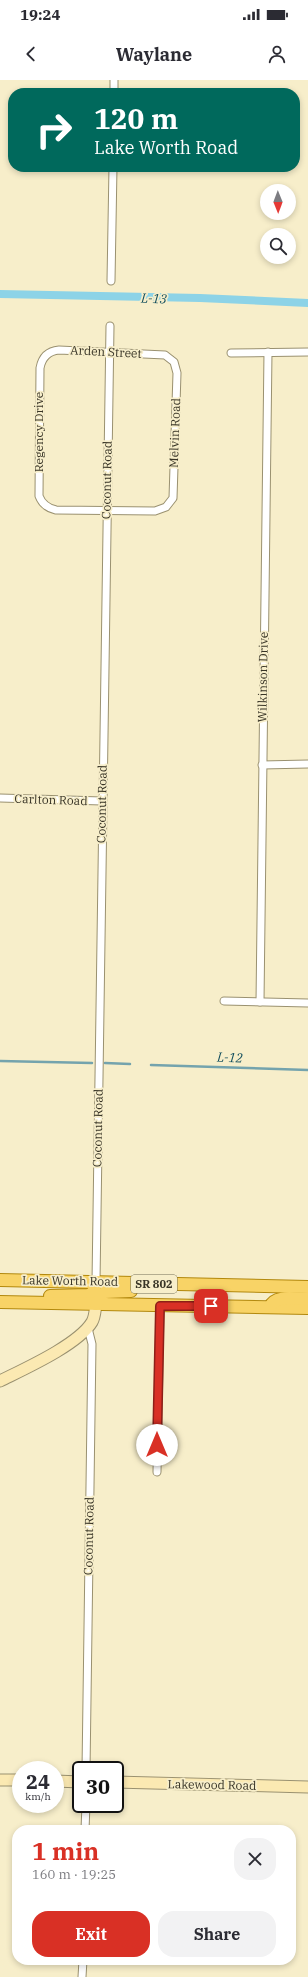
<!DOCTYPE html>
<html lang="en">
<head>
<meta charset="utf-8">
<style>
  :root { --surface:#fff; --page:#f2f2f3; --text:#2b2b33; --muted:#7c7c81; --accent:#d93025 }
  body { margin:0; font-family:"IBM Plex Serif",serif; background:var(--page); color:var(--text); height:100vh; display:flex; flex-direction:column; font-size:15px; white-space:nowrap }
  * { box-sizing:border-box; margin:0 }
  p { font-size:13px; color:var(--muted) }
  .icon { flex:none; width:22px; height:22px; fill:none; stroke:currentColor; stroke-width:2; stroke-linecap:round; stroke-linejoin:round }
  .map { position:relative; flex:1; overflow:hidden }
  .details { position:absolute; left:12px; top:1745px; width:284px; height:140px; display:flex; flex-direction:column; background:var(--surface); border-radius:16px; box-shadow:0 2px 6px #0003 }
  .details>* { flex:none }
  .guide { position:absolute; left:8px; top:8px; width:292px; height:84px; border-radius:16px; box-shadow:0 2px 6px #0003; background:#00695c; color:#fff; overflow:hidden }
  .needle { width:26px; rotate:179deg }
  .buttons { position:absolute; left:260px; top:104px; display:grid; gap:8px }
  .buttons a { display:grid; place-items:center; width:36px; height:36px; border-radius:50%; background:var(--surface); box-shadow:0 2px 6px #0003; font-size:20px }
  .speed { position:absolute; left:12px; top:1681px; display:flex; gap:8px; font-size:20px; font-weight:700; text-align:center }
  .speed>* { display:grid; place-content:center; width:52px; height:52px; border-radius:50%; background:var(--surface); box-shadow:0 2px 6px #0003; line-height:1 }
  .speed small { font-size:10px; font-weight:400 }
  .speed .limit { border:2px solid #111; border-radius:6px; background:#fff; color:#111 }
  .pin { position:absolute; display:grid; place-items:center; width:34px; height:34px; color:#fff; margin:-17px; border-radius:8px; box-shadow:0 2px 6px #0006 }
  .me { position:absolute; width:44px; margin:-22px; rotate:0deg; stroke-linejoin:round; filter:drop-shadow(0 0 3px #0008) }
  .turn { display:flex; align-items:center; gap:14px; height:84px; padding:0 20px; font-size:18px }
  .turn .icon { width:52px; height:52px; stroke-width:2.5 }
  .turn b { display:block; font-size:28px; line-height:34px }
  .round { display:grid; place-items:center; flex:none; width:42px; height:42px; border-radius:16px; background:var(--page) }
  .head { display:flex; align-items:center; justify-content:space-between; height:68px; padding:0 20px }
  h1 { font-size:24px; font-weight:700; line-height:30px; color:var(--accent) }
  .action { display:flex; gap:8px; margin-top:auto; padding:8px 20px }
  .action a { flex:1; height:46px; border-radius:16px; background:var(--accent); color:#fff; font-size:16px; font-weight:700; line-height:46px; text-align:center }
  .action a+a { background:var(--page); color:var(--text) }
  .status { display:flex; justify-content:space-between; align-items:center; height:28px; padding:0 20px; background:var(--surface); direction:ltr }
  .status svg { height:11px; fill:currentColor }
  header { display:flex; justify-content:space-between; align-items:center; height:52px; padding:0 20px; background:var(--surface); font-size:18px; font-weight:700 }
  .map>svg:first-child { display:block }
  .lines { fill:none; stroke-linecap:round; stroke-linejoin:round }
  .stream { stroke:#74a3ad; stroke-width:2.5 }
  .canal { stroke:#8dd3e7; stroke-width:8 }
  .street-casing { stroke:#9a9170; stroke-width:9 }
  .secondary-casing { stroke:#9a9170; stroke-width:13 }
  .primary-casing { stroke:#b2880d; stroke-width:14 }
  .street { stroke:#fff; stroke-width:7 }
  .secondary { stroke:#fbe9b2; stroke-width:11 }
  .primary { stroke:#f8d366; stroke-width:12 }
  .route-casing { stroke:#8d1f18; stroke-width:10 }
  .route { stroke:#d93025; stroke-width:7 }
  .labels { text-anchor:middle; stroke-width:3.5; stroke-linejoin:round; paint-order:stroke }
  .shield { fill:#f7eeca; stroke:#716c57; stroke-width:1 }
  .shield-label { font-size:11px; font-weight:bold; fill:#383426 }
  .street-label { font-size:12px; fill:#383426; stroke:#f7eeca }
  .water-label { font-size:13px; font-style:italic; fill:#114d5c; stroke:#f7eeca }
</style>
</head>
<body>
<div class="status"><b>19:24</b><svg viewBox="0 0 49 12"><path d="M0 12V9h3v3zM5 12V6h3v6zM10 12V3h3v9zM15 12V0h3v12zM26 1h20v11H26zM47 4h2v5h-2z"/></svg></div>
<header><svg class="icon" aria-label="back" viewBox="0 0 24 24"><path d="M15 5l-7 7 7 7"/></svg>Waylane<svg class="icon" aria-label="person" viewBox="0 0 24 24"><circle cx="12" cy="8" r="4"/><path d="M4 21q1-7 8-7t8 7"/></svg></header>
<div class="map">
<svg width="308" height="1897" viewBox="0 0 308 1897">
  <rect width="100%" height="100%" fill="#f7eeca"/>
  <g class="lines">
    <!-- stream -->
    <g class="stream">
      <path d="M0,981L92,983"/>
      <path d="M105,983L130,984"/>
      <path d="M151,985L308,990"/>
    </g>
    <!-- canal -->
    <path class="canal" d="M0,214L200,218L308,223"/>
    <defs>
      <g id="street">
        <path d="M114,13V0"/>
        <path d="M111,201L113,87"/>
        <path d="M59,270L165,275L174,282L177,293L173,418L166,427L155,431L56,430C47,428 42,424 39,416L40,288C42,277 48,271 59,270Z"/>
        <path d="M231,273L308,272"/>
        <path d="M262,685L308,684"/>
        <path d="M0,718L102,721"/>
        <path d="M224,921L308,923"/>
        <path d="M260,922L268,272"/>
        <path d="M96,1202L110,246"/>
        <path d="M157,1392L160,1226"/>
        <path d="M86,1690L92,1264L88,1248"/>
        <path d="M85,1750L86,1724"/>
        <path d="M82,1897L83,1880"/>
      </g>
      <g id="secondary">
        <path d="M0,1301C24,1289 78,1265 92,1242C95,1237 95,1230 96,1224"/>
        <path d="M0,1700H21"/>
        <path d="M55,1701L81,1702"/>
        <path d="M115,1702L308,1707"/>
      </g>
      <g id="primary">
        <path d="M0,1200L308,1207"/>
        <path d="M50,1216L88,1215L93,1213L96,1202"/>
        <path d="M0,1222L308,1228"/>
        <path d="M96,1224L105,1212L131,1211"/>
        <path d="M270,1227C275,1214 296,1219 308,1219"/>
      </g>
    </defs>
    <!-- street casing -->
    <use href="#street" class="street-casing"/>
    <!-- secondary casing -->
    <use href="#secondary" class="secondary-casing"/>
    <!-- primary casing -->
    <use href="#primary" class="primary-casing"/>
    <!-- street -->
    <use href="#street" class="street"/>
    <!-- secondary -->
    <use href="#secondary" class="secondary"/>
    <!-- primary -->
    <use href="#primary" class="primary"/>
  </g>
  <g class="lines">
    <defs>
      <path id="route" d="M157,1365L160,1226H211"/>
    </defs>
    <!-- route casing -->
    <use href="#route" class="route-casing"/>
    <!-- route -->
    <use href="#route" class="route"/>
  </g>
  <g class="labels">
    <!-- shield labels -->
    <rect class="shield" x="131" y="1195" width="46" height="18" rx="3"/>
    <g class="shield-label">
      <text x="154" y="1208">SR 802</text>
    </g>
    <!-- street labels -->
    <g class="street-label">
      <text transform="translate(106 272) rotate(3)" y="4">Arden Street</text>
      <text transform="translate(39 352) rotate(-90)" y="4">Regency Drive</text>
      <text transform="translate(175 353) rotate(-88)" y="4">Melvin Road</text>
      <text transform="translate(107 400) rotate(-89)" y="4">Coconut Road</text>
      <text transform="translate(263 597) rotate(-89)" y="4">Wilkinson Drive</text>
      <text transform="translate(51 720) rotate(2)" y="4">Carlton Road</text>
      <text transform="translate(102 724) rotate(-89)" y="4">Coconut Road</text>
      <text transform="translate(98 1048) rotate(-89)" y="4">Coconut Road</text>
      <text transform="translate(70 1201) rotate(1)" y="4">Lake Worth Road</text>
      <text transform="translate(89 1456) rotate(-89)" y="4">Coconut Road</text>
      <text transform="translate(212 1705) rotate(1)" y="4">Lakewood Road</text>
    </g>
    <!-- water labels -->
    <g class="water-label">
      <text transform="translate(154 218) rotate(2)" y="5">L-13</text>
      <text transform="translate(230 977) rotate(2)" y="5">L-12</text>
    </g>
  </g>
</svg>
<div class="buttons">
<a><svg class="needle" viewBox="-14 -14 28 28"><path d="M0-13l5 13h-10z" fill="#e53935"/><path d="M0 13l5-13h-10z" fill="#7c7c81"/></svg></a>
<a><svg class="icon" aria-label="search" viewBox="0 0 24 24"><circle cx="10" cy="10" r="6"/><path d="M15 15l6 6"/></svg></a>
</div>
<div class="speed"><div>24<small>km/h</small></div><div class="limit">30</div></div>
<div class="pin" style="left:211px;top:1226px;background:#d93025"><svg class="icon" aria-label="arrive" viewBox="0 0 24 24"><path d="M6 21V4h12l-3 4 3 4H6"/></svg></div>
<svg class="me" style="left:157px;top:1365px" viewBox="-20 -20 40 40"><circle r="19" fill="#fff"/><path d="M0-13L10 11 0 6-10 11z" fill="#d93025"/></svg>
<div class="guide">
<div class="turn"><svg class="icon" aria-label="right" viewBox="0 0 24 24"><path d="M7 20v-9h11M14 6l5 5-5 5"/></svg><div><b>120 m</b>Lake Worth Road</div></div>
</div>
<section class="details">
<div class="head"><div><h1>1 min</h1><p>160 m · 19:25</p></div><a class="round"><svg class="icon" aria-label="close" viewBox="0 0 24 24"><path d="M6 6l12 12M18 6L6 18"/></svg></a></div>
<div class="action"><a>Exit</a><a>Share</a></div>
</section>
</div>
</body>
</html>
